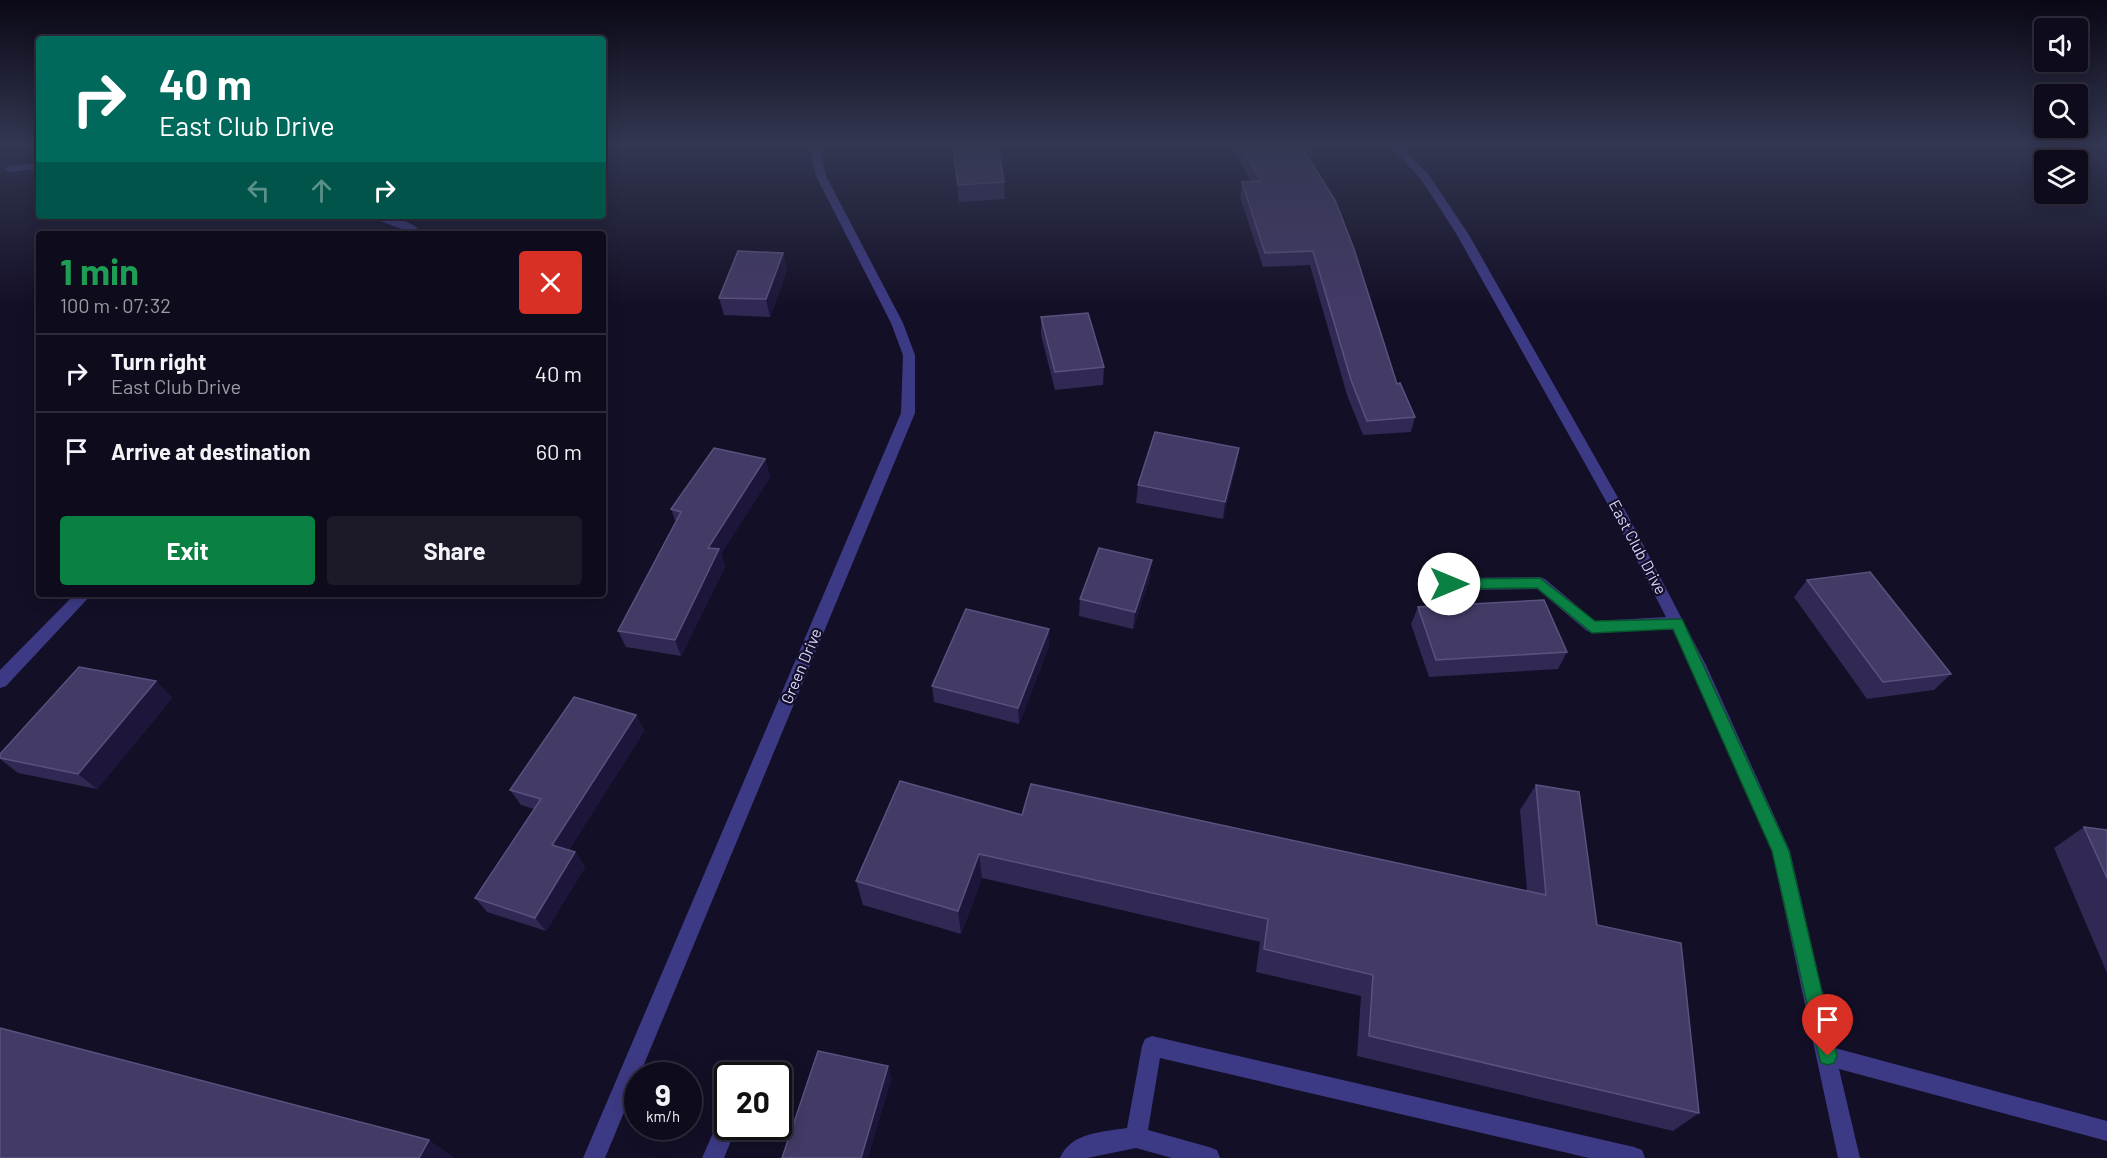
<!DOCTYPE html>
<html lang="en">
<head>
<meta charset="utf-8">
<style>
  :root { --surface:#0e0b1c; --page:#1c1929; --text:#f1f3f6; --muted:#9b9ba3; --line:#2e2b3b; --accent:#0b8043 }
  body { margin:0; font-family:Barlow,sans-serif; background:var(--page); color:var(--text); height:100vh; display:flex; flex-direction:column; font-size:22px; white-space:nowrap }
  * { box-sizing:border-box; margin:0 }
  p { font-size:20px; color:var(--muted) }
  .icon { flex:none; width:33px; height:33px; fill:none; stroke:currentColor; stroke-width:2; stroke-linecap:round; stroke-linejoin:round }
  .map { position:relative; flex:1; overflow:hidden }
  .panel { position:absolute; left:36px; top:231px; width:570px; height:366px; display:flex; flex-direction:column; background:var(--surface); border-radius:6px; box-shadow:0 3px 15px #0003,0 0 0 2px var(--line) }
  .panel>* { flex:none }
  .guide { position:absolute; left:36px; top:36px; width:570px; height:183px; border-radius:6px; box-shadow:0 3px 15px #0003,0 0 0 2px var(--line); background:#00695c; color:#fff; overflow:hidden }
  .tools { position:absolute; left:2034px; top:18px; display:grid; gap:12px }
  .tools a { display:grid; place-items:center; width:54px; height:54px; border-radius:6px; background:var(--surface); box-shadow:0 3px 15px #0003,0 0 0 2px var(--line); font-size:30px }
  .speed { position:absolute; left:624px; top:1062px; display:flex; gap:12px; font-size:30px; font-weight:700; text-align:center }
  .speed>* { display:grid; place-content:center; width:78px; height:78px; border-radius:50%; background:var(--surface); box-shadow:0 3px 15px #0003,0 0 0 2px var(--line); line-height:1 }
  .speed small { font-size:15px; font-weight:400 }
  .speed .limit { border:3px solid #111; border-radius:9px; background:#fff; color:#111 }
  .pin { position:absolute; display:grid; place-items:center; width:51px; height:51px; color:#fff; margin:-62px -26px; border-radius:50% 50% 50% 0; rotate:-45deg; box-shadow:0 0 6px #0007 }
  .pin .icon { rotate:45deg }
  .me { position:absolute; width:66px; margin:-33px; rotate:90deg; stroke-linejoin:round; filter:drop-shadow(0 0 4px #0008) }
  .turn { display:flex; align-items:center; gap:21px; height:126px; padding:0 24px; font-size:27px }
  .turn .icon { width:78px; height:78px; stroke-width:2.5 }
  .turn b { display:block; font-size:42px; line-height:51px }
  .lanes { display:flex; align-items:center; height:57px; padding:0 24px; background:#0003; justify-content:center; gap:30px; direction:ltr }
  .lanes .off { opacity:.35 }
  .round { display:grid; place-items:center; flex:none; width:63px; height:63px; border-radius:6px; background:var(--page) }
  .head { display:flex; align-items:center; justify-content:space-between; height:102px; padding:0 24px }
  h1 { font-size:36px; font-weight:700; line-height:45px; color:#1e9e55 }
  .primary-button { display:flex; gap:12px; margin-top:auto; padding:12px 24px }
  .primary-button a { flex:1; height:69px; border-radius:6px; background:var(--accent); color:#fff; font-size:24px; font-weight:700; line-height:69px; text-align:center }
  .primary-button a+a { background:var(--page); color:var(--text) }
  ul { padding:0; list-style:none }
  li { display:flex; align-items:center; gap:18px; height:78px; padding:0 24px; border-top:2px solid var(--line) }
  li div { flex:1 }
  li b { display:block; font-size:22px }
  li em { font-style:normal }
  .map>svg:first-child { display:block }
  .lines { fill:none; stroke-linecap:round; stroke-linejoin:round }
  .stream { fill:#0c2248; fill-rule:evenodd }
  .minor { fill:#3d3a85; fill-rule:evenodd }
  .wall { fill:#312854 }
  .shaded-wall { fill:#1d163a }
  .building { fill:#433a66; stroke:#5a527e; stroke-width:1.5 }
  .route { fill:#0b8043; stroke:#07532c; stroke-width:1.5 }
  .labels { text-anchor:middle; stroke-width:4.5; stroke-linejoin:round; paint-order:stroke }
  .street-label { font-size:16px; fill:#d9d4ff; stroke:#130f26 }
</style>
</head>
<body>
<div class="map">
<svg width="2107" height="1158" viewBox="0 0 2107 1158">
  <rect width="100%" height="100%" fill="#130f26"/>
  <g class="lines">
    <!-- stream -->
    <path class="stream" d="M2073,146H2084L2107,160V167Z"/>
    <!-- minor -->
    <g class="minor">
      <path d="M809,146H819L826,176L903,323L915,355V413L605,1158H583L901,413L903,355L891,323L816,176Z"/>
      <path d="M1390,146H1401L1429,175L1469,235L1625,510L1706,665L1790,851L1835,1048L2107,1121V1141L1839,1069L1860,1158H1838L1772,851L1690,665L1672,629L1592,633L1587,631L1537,589L1449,590L1444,588L1441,584L1444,580L1449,578L1540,577L1545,579L1595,621L1666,617L1611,510L1457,235L1421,179Z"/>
      <path d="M39,163V169L9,172L4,169L9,166Z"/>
      <path d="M371,216C391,216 410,219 424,234C414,234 379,222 371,216Z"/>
      <path d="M75,594H92L6,686L0,688V670Z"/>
      <path d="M1152,1036L1634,1147L1642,1150L1645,1158H1589L1160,1058L1148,1130L1209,1147L1217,1150L1220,1158H1172L1136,1148L1087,1158H1060C1071,1132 1103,1132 1127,1128L1142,1046L1145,1039Z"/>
      <path d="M728,1112V1126H737L724,1158H702L721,1115Z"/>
    </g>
  </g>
  <!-- wall -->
  <g class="wall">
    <path d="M952,146H998L1004,182L1005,199L959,202Z"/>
    <path d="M1232,146H1301L1397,384L1415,417L1411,432L1363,435L1347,395L1310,265L1263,267L1240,197L1242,182H1251Z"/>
    <path d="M783,253L787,270L770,317L724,315L719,298Z"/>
    <path d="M1041,317L1104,367L1103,385L1055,390L1041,335Z"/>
    <path d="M1239,448L1236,466L1223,519L1136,503L1138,485Z"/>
    <path d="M765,459L770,477L721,554L725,567L681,656L626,647L618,631L676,523L671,509Z"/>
    <path d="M1150,577L1133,629L1079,616L1080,599Z"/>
    <path d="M1807,580L1951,674L1934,690L1867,699L1794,597Z"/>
    <path d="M1418,607L1567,652L1558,669L1429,677L1411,624Z"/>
    <path d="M1049,629V646L1019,724L934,702L932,686Z"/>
    <path d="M156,681L172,698L97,789L18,773L0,759V754Z"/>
    <path d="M636,715L644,731L569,850L575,852L585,867L546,931L487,912L475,898L534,809L521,805L510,790Z"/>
    <path d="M1536,785L1597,925L1699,1113L1673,1131L1357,1056L1361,996L1256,972L1260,942L982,878L961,934L863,905L856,881L1022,815L1527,891L1520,810Z"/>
    <path d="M2084,827L2107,830V973L2054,848Z"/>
  </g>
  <!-- shaded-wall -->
  <g class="shaded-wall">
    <path d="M783,253L787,270L770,317L766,299Z"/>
    <path d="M1239,448L1236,466L1223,519L1225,502Z"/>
    <path d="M765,459L770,477L721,554L725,567L681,656L675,640L708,548Z"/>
    <path d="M1152,560L1150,577L1133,629L1135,612Z"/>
    <path d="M1049,629V646L1019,724L1018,708Z"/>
    <path d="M156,681L172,698L97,789L78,774Z"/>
    <path d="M636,715L644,731L563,860L552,845Z"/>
    <path d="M575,852L585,867L546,931L535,918Z"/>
    <path d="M979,854L982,878L961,934L958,911Z"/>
    <path d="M888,1066L892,1078L868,1158H861Z"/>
    <path d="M429,1140L455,1158H419Z"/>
  </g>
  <!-- building -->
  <g class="building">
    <path d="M953,146H998L1004,182L958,185Z"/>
    <path d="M1241,146H1301L1335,200L1354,249L1397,384L1400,383L1415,417L1367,421L1351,380L1313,251L1265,253L1242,182L1261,181Z"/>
    <path d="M738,251L783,253L766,299L719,298Z"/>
    <path d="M1088,313L1104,367L1055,372L1041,317Z"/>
    <path d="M1155,432L1239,448L1225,502L1138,485Z"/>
    <path d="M714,448L765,459L708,548L719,549L675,640L618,631L681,512L671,509Z"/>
    <path d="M1099,548L1152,560L1135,612L1080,599Z"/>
    <path d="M1870,572L1951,674L1883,682L1807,580Z"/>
    <path d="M1544,600L1567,652L1436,660L1418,607Z"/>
    <path d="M966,609L1049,629L1018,708L932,686Z"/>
    <path d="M79,667L156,681L78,774L0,758V754Z"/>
    <path d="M574,697L636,715L552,845L575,852L535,918L475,898L541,799L510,790Z"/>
    <path d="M900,781L1022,815L1031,784L1546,895L1536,785L1579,792L1597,925L1681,943L1699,1113L1369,1036L1373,975L1264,949L1268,919L979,854L958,911L856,881Z"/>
    <path d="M2084,827L2107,830V878Z"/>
    <path d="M0,1028L429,1140L419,1158H0Z"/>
    <path d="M818,1051L888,1066L861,1158H782Z"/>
  </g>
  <!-- sky -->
  <linearGradient id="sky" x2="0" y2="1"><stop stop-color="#0a0815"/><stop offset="0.47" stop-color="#333752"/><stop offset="1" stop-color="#333752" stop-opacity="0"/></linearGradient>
  <rect width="2107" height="308" fill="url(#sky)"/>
  <!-- route -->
  <path class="route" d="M1540,578L1595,621L1682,619L1789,851L1837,1056L1834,1063L1828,1065L1821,1063L1819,1056L1772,851L1673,629L1592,633L1537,588L1449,589L1442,584L1449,579Z"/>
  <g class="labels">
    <!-- street labels -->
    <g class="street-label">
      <text transform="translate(1638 547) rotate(62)" y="6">East Club Drive</text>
      <text transform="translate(801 666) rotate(-67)" y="6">Green Drive</text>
    </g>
  </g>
</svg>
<div class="tools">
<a><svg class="icon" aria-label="sound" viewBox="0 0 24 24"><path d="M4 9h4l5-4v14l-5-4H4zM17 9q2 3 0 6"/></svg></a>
<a><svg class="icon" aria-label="search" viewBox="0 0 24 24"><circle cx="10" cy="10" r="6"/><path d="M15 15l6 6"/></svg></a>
<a><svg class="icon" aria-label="layers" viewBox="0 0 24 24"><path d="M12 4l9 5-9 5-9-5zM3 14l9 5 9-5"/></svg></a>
</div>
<div class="speed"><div>9<small>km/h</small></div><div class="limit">20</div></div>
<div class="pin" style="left:1828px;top:1056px;background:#d93025"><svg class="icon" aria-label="arrive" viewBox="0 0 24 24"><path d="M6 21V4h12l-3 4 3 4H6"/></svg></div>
<svg class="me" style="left:1449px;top:584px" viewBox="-20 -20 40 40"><circle r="19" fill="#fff"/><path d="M0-13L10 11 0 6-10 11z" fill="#0b8043"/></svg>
<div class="guide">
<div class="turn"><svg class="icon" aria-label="right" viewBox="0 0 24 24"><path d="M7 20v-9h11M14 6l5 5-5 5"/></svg><div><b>40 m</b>East Club Drive</div></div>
<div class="lanes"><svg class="icon off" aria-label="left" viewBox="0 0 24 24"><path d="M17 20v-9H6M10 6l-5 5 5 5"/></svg><svg class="icon off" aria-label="ahead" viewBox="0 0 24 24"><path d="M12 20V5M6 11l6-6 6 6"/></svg><svg class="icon" aria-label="right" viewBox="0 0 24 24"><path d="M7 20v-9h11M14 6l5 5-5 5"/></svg></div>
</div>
<section class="panel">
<div class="head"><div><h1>1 min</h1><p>100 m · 07:32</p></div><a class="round" style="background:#d93025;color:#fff"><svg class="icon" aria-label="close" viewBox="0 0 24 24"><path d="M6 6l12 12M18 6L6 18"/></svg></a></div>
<ul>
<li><svg class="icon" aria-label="right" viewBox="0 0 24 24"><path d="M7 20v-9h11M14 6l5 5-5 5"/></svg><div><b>Turn right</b><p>East Club Drive</p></div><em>40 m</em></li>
<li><svg class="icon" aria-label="arrive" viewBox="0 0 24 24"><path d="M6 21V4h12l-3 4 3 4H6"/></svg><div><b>Arrive at destination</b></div><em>60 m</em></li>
</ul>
<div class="primary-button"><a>Exit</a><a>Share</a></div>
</section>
</div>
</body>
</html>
